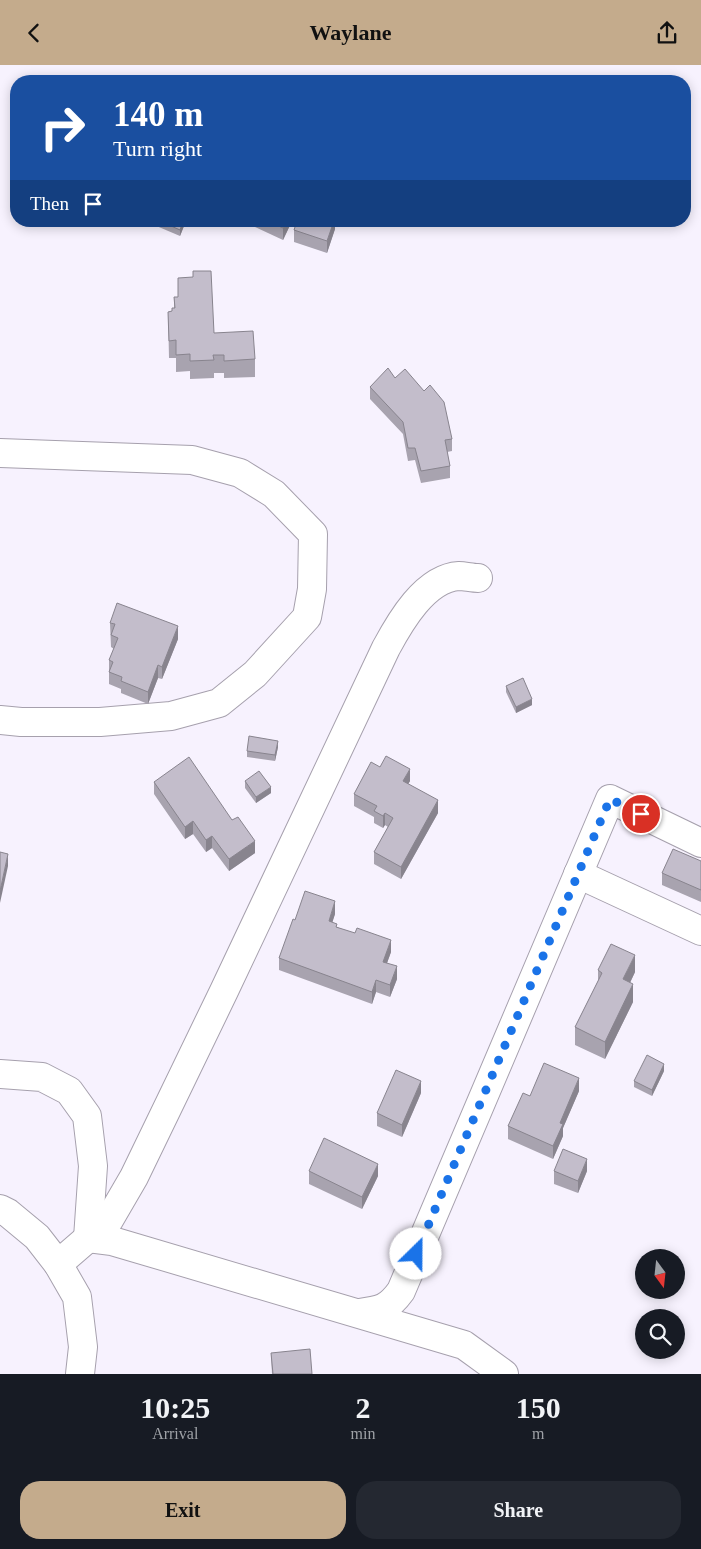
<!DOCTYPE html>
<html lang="en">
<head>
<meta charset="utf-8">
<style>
  :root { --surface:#171b24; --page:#242831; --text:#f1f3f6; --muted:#9ea1a6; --accent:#c4ab8c }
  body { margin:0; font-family:Georgia,serif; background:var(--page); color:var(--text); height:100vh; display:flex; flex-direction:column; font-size:19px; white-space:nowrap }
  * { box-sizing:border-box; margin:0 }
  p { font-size:16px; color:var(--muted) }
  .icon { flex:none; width:28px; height:28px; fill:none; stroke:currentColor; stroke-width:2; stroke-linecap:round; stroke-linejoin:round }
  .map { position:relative; height:1309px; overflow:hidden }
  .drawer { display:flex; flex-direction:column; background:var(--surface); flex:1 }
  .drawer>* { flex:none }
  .guide { position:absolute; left:10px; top:10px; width:681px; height:152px; border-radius:20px; box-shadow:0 2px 12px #0003; background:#1a4fa0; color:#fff; overflow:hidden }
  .needle { width:32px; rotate:165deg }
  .tools { position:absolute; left:635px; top:1184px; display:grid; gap:10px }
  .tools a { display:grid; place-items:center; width:50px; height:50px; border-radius:50%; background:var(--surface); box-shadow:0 2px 12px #0003; font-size:25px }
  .pin { position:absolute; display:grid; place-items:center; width:42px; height:42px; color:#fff; margin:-21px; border:2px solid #fff; border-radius:50%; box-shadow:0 1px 5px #0007 }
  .me { position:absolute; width:55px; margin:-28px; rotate:23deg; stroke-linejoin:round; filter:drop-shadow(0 0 4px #0008) }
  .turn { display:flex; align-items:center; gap:18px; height:105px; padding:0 20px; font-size:22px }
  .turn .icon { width:65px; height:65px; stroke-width:2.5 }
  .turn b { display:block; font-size:35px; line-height:42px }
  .then { display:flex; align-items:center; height:48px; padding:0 20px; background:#0003; gap:10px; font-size:19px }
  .eta { display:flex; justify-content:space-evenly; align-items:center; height:85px; text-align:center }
  .eta b { font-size:30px; font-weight:700; line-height:35px }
  .button { display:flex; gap:10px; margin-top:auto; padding:10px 20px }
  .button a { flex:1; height:58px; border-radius:20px; background:var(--accent); color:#111; font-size:20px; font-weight:700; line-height:58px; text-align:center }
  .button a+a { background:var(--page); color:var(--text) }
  header { display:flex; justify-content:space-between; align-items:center; height:65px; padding:0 20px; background:var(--accent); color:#111; font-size:22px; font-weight:700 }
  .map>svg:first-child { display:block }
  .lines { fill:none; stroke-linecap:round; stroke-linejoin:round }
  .minor-casing { stroke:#a6a0ad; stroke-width:30 }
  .minor { stroke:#fff; stroke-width:28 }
  .wall { fill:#a8a3af }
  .shaded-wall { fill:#88848e }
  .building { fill:#c3bdcb; stroke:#88848e }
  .route { stroke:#1a73e8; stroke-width:9; stroke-dasharray:0 16.2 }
</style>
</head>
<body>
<header><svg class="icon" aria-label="back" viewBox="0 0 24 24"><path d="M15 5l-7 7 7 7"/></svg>Waylane<svg class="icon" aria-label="share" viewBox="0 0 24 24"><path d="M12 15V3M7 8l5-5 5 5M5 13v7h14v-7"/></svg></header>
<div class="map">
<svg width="701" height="1309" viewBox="0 0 701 1309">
  <rect width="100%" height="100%" fill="#f7f2fe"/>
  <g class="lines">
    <defs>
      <g id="minor">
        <path d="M0,388L192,395L240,408L274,429L313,469L312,524L307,552L255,609L219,638L171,651L100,657H21L0,655"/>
        <path d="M578,809L701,866"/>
        <path d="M0,1009L42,1012L69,1026L87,1051L93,1101L88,1173L112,1176L464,1280L504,1309"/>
        <path d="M0,1144L8,1148L37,1172L58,1199L77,1232L83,1282L80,1309"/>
        <path d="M58,1199L109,1155L134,1112L224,926L386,583C400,557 425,513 459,511C465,511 472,513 478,513"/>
        <path d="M359,1248C381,1245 388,1244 401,1226L610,734L701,778"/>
      </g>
    </defs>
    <!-- minor casing -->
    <use href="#minor" class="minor-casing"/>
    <!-- minor -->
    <use href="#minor" class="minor"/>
  </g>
  <!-- wall -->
  <g class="wall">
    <path d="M147,156H186L180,171L147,157Z"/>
    <path d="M242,156H292L283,175Z"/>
    <path d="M335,156V164L327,188L294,177V165Z"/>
    <path d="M178,213L214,268L255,294V312L224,313V308H214V313L190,314V306L176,307V293H169L168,247L172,246L174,243V232H178Z"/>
    <path d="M395,313L452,374V386L447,387L450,401V413L421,418L415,395L408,396L403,369L370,334V322Z"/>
    <path d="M110,558L178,574L162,614L158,613L148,639L121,628V624L109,619V595L114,584L111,582Z"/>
    <path d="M506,621L532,640L516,648L506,627Z"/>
    <path d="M278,682L275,696L247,692V686Z"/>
    <path d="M380,702L410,716L408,719L438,748L401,814L374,799V787L388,762L385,760L383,763L374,758V752L354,741V729Z"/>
    <path d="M245,716L271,728L256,738L245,723Z"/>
    <path d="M154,717L255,788L229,806L212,783L206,787L193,769L185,774L154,729Z"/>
    <path d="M701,796V837L662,820V808Z"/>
    <path d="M335,849L332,857L337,862L391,887L387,898L397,914L390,932L376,927L372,939L279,905V893L295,855Z"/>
    <path d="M598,905L635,907L630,918L633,937L605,994L575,980V962L598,916Z"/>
    <path d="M664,1006L652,1031L634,1022V1016Z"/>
    <path d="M579,1026L563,1063V1071L553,1094L508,1074V1061L530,1031Z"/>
    <path d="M421,1028L402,1072L377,1061V1048Z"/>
    <path d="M309,1106L378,1111L362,1144L309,1119Z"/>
    <path d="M554,1106H587L578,1128L554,1119Z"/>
    <path d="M271,1288L312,1309H272Z"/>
  </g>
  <!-- shaded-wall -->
  <g class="shaded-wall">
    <path d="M183,156H186L180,171V165Z"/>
    <path d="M286,156H292L283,175V163Z"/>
    <path d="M334,156H335V164L327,188V176Z"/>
    <path d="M178,561V574L162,614V602Z"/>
    <path d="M158,600V613L148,639V627Z"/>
    <path d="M532,634V640L516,648V642Z"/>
    <path d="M278,676V682L275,696V690Z"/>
    <path d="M410,704V716L403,728V716Z"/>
    <path d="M271,722V728L256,738V732Z"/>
    <path d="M438,735V748L401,814V802Z"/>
    <path d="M385,748V760L383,763V751Z"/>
    <path d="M193,756V769L185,774V762Z"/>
    <path d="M212,771V783L206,787V775Z"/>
    <path d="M255,776V788L229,806V794Z"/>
    <path d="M8,789V801L0,838V826Z"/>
    <path d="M335,836V849L329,868V856Z"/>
    <path d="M391,875V887L383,909V897Z"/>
    <path d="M635,890V907L623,932V914Z"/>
    <path d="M397,901V914L390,932V920Z"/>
    <path d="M376,915V927L372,939V927Z"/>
    <path d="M633,919V937L605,994V977Z"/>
    <path d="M664,999V1006L652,1031V1025Z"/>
    <path d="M579,1013V1026L563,1063V1071L553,1094V1081L560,1058Z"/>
    <path d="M421,1016V1028L402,1072V1060Z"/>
    <path d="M587,1094V1106L578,1128V1116Z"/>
    <path d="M378,1099V1111L362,1144V1132Z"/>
  </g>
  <!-- building -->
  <g class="building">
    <path d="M160,156H183L180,165Z"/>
    <path d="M268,156H286L283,163Z"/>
    <path d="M297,156H334L327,176L294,165Z"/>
    <path d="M193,206H211L214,268L253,266L255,294L224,296V290H213L214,295L190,296V289L176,290V275L169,276L168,247L172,246V243H175L174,232H178V213L193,212Z"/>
    <path d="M388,303L395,313L405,304L424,326L430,320L444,337L452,374L445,375L450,401L421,406L415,383H408L403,357L370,322Z"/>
    <path d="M117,538L178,561L162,602L158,600L148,627L121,616L122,612L109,607L113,597L109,595L118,573L111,570L115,559L110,558Z"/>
    <path d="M523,613L532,634L516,642L506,621Z"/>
    <path d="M249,671L278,676L275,690L247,686Z"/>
    <path d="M386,691L410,704L403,716L438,735L401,802L374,787L393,753L385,748L383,751L374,746L377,741L354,729L371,697L380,702Z"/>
    <path d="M189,692L232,755L238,752L255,776L229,794L212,771L206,775L193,756L185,762L154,717Z"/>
    <path d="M259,706L271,722L256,732L245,716Z"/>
    <path d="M673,784L701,796V825L662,808Z"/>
    <path d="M0,787L8,789L0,826Z"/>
    <path d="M305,826L335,836L329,856L337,859L336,862L355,868L357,863L391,875L383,897L397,901L390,920L376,915L372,927L279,893L293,854L295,855Z"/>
    <path d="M611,879L635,890L623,914L633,919L605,977L575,962L602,908L598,905Z"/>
    <path d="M647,990L664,999L652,1025L634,1016Z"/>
    <path d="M544,998L579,1013L560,1058L563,1059L553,1081L508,1061L523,1028L530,1031Z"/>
    <path d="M396,1005L421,1016L402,1060L377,1048Z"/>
    <path d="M324,1073L378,1099L362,1132L309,1106Z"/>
    <path d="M563,1084L587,1094L578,1116L554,1106Z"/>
    <path d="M310,1284L312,1309H273L271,1288Z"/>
  </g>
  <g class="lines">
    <!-- route -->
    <path class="route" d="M416,1189L610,734L641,749"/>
  </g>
</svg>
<div class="tools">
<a><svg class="needle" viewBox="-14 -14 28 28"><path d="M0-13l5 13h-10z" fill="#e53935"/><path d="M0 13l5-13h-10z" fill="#9ea1a6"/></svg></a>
<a><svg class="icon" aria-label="search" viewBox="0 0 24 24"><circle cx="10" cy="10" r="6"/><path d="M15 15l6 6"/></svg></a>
</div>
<div class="pin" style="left:641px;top:749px;background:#d93025"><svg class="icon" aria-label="arrive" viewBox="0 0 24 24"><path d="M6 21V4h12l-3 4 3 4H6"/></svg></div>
<svg class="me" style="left:416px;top:1189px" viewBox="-20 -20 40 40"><circle r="19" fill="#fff"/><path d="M0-13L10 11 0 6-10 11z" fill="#1a73e8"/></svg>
<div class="guide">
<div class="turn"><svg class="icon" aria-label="right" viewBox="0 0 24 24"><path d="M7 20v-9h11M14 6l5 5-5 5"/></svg><div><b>140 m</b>Turn right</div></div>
<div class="then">Then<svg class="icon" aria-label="arrive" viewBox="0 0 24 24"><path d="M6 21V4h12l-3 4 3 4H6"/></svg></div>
</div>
</div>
<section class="drawer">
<div class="eta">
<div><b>10:25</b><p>Arrival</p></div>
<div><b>2</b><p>min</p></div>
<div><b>150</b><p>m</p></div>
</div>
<div class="button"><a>Exit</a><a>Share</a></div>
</section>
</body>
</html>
